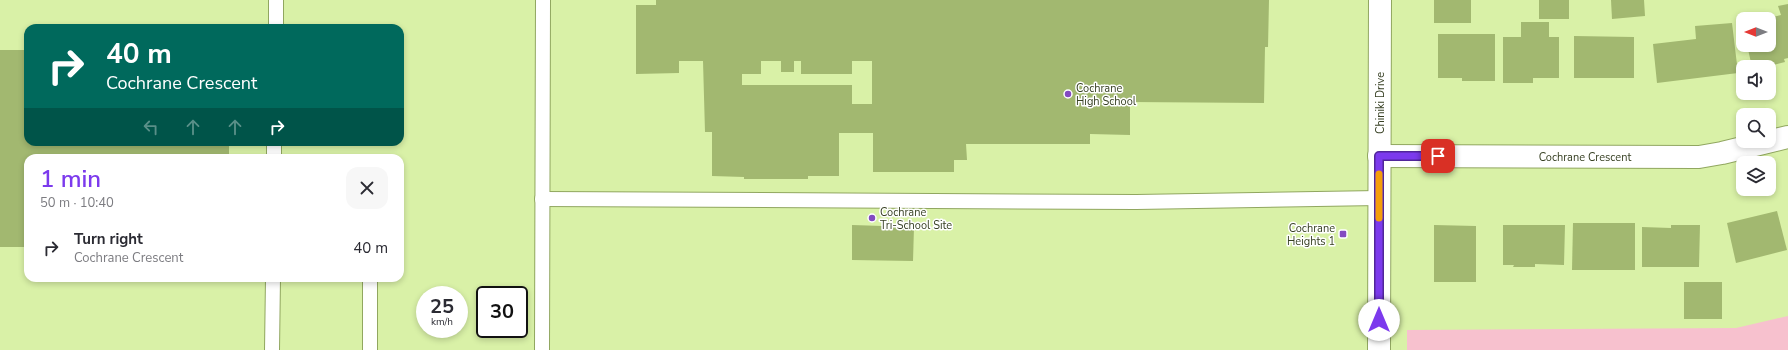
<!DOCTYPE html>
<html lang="en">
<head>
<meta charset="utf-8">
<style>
  :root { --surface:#fff; --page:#f7f7f7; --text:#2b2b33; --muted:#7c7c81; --accent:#7c3aed }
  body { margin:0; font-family:"Nunito Sans",sans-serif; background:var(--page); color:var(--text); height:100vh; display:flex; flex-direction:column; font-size:15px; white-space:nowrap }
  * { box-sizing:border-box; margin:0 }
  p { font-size:13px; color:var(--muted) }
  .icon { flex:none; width:22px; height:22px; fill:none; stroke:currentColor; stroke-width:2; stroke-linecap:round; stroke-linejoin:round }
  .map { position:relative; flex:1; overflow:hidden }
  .details { position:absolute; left:24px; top:154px; width:380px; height:128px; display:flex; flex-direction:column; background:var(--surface); border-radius:12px; box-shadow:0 2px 6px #0003 }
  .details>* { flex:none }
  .banner { position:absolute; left:24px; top:24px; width:380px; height:122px; border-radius:12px; box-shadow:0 2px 6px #0003; background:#00695c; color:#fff; overflow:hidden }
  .needle { width:26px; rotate:270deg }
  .tools { position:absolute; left:1736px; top:12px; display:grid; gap:8px }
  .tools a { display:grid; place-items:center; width:40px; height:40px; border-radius:8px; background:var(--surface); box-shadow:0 2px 6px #0003; font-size:20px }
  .speed { position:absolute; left:416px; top:286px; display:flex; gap:8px; font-size:20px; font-weight:700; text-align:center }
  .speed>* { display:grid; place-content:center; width:52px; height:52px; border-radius:50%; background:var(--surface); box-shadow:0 2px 6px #0003; line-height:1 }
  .speed small { font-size:10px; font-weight:400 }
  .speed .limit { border:2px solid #111; border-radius:6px; background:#fff; color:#111 }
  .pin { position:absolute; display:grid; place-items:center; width:34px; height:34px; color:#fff; margin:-17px; border-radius:8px; box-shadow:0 2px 6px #0006 }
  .me { position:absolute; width:44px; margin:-22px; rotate:0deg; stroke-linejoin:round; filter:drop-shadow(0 0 3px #0008) }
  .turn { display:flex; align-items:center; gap:14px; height:84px; padding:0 16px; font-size:18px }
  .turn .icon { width:52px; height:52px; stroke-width:2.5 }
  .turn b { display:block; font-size:28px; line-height:34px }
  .lanes { display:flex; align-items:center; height:38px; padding:0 16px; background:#0003; justify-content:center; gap:20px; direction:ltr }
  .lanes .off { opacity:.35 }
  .round { display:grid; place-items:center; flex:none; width:42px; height:42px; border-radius:12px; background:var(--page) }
  .headline { display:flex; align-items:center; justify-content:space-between; height:68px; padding:0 16px }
  h1 { font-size:24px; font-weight:600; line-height:30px; color:var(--accent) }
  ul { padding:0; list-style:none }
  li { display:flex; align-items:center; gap:12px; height:52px; padding:0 16px }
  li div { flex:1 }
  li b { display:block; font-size:15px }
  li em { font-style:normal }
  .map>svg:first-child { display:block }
  .green { fill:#f7c1ce }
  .building { fill:#a2b870; fill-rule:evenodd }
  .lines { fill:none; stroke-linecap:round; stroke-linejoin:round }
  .service-casing { stroke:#91a760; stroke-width:16 }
  .minor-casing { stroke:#91a760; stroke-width:24 }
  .service { stroke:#fff; stroke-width:14 }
  .minor { stroke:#fff; stroke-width:22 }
  .route-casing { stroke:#51269a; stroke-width:10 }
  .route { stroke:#7c3aed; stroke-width:7 }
  .slow { stroke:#f59e0b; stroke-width:7 }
  .poi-dot { fill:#834ac1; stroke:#fff; stroke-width:1.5 }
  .labels { text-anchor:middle; stroke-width:3; stroke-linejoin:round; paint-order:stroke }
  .poi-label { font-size:11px; fill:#374023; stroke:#fff; text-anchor:start }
  .street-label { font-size:11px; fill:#374023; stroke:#fff }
</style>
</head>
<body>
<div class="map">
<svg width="1788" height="350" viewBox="0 0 1788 350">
  <rect width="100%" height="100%" fill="#d9f1a7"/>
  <!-- green -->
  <path class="green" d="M1788,316V350H1407V330L1736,328Z"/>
  <!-- building -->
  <g class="building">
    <path d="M656,0H1269L1268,47H1265L1264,103L1130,102V135L1090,134V144H966L967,160H954V172H873V133H839V176H808V179H744V177L712,176V132H705L703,61H679V73L636,74V5H656ZM761,61H781V72H794V61H801V74H852V61H872V104H852V85H742V74H761Z"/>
    <rect x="1434" y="0" width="37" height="23"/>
    <rect x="1539" y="0" width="30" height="19"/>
    <path d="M1611,0H1644L1645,16L1612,19Z"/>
    <path d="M1788,4V58L1784,59L1785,62L1766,67H1752L1747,45H1769V18L1781,15L1778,6Z"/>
    <path d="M1521,22H1549V37H1559V78H1533V83H1503V37H1521Z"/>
    <path d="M1732,23L1738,73L1657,83L1653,44L1696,39L1695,26Z"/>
    <path d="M1438,34H1495V81H1462V78H1438Z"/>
    <path d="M1574,36L1634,37V78H1574Z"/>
    <path d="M0,50H28V142H229V158H28V247H0Z"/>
    <path d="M1777,211L1787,250L1736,263L1727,223Z"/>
    <path d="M1573,223H1635V270H1572Z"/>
    <path d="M852,225L914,227L913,261L852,260Z"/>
    <path d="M1434,225L1476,226V282H1434Z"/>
    <path d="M1503,225H1565L1564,265L1535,264V267H1513L1514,265H1503Z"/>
    <path d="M1671,225H1700L1699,267H1642V227L1671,228Z"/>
    <rect x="1684" y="282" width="38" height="37"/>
  </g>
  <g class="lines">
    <defs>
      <g id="service">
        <path d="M276,28V0"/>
        <path d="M274,158V142"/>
        <path d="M542,199L1136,202L1379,198"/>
        <path d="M272,350L273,278"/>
        <path d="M370,350V278"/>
        <path d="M542,350L543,0"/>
      </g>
      <g id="minor">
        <path d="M1379,156L1699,157L1722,153L1788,137"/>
        <path d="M1379,350L1380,0"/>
      </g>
    </defs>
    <!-- service casing -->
    <use href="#service" class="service-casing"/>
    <!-- minor casing -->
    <use href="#minor" class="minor-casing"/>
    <!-- service -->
    <use href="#service" class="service"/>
    <!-- minor -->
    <use href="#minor" class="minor"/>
  </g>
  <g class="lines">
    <defs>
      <path id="route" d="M1379,320V156H1438"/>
    </defs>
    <!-- route casing -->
    <use href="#route" class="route-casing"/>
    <!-- route -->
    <use href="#route" class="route"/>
    <!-- slow -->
    <path class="slow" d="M1379,218V174"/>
  </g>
  <!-- markers -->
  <g class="poi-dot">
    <circle cx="1068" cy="94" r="4"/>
    <circle cx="872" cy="218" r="4"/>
    <rect x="1339" y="230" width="8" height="8" rx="2"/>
  </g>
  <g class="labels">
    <!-- poi labels -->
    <g class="poi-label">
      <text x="1076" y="92">Cochrane<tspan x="1076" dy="13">High School</tspan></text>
      <text x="880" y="216">Cochrane<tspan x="880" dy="13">Tri-School Site</tspan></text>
      <text x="1335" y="232" text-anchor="end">Cochrane<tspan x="1335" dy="13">Heights 1</tspan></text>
    </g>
    <!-- street labels -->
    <g class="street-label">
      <text transform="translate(1380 103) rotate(-90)" y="4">Chiniki Drive</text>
      <text x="1585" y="161">Cochrane Crescent</text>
    </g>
  </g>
</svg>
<div class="tools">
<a><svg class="needle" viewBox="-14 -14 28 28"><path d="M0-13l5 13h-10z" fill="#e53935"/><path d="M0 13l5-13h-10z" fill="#7c7c81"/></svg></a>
<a><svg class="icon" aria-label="sound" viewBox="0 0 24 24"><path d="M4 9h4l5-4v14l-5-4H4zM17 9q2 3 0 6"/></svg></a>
<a><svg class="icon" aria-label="search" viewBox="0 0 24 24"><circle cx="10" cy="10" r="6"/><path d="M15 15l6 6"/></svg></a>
<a><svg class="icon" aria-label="layers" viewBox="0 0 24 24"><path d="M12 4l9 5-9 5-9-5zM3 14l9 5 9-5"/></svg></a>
</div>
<div class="speed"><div>25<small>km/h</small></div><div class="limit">30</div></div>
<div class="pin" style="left:1438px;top:156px;background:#d93025"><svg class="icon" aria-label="arrive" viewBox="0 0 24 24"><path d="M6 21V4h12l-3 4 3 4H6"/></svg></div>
<svg class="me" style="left:1379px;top:320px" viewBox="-20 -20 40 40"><circle r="19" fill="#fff"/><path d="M0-13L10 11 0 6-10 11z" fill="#7c3aed"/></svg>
<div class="banner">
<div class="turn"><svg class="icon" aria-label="right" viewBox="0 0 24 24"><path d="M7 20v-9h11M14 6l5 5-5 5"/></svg><div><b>40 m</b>Cochrane Crescent</div></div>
<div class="lanes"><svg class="icon off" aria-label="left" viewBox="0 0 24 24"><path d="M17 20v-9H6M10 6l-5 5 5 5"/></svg><svg class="icon off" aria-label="ahead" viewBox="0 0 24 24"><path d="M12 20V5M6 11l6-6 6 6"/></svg><svg class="icon off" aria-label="ahead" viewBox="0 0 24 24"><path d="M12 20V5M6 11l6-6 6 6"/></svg><svg class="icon" aria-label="right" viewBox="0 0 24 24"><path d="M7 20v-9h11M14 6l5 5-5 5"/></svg></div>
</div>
<section class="details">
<div class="headline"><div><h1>1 min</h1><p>50 m · 10:40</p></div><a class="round"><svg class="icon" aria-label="close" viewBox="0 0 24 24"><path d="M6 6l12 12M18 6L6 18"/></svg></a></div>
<ul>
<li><svg class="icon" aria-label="right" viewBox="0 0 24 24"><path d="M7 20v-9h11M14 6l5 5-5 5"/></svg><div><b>Turn right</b><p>Cochrane Crescent</p></div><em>40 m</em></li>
</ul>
</section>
</div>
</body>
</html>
